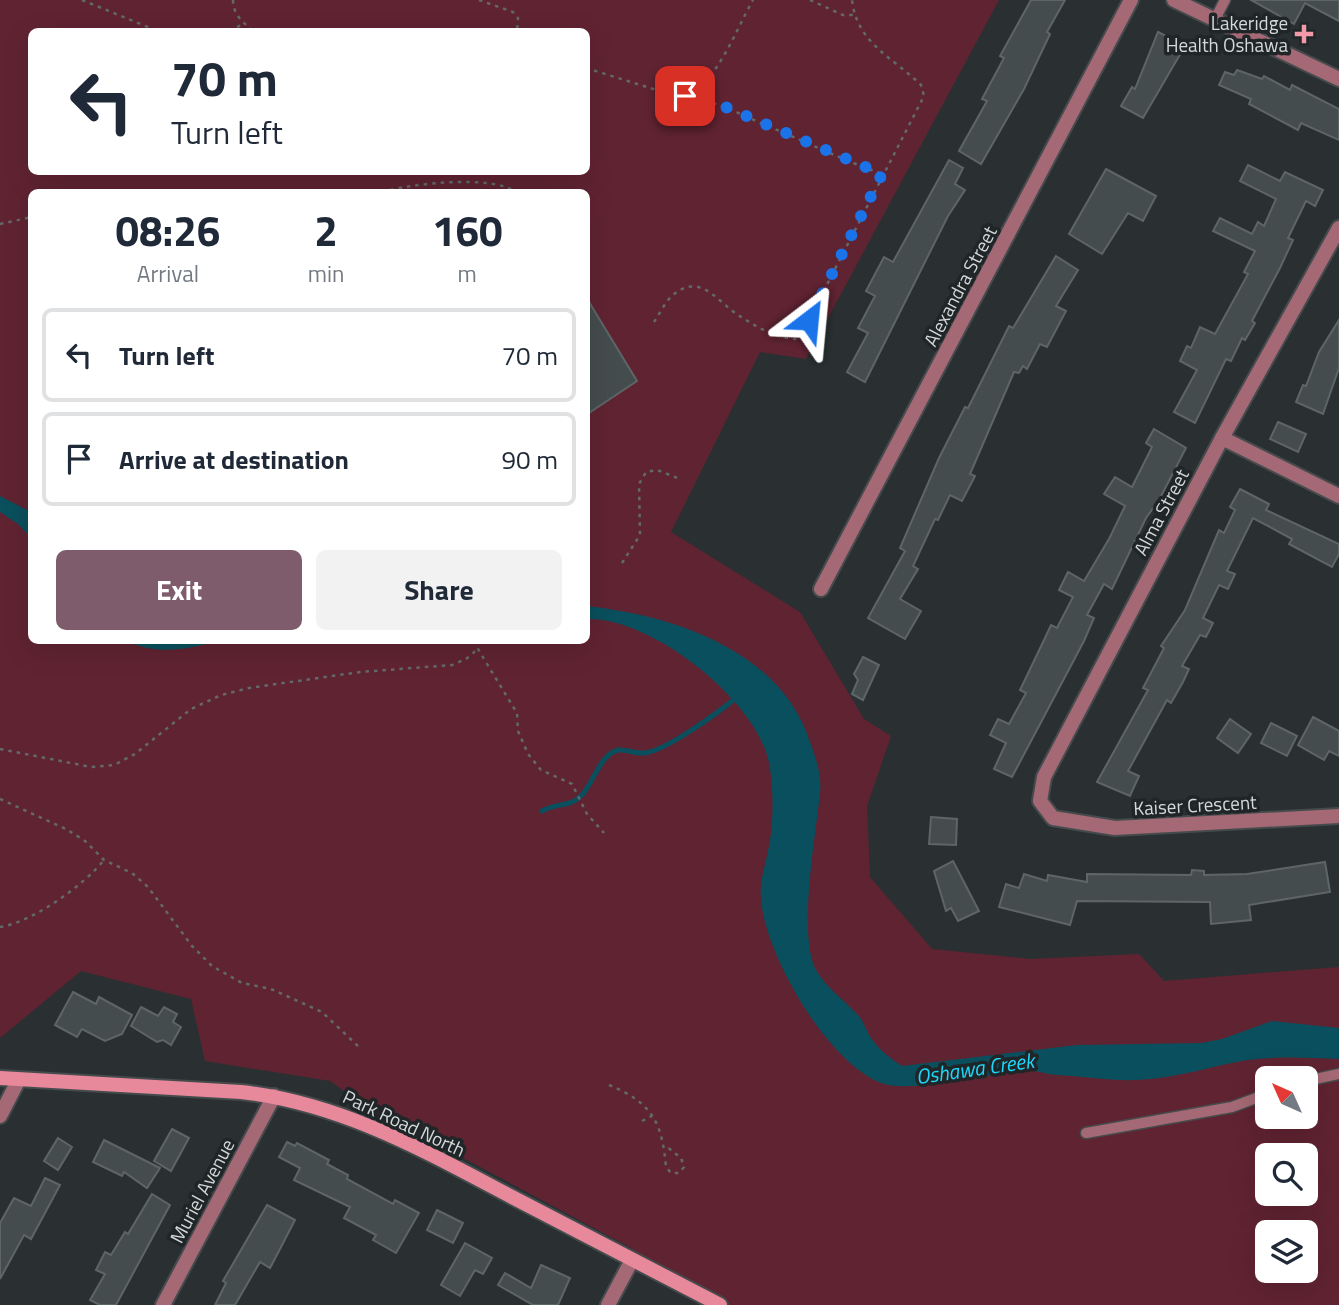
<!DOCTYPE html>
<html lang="en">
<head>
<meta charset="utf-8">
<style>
  :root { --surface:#fff; --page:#f2f2f3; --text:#1f2937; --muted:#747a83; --line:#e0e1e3; --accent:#7e5c6b }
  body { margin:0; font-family:"Titillium Web",sans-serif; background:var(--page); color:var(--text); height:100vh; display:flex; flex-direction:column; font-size:26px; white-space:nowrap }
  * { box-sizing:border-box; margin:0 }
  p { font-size:23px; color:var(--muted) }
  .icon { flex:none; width:38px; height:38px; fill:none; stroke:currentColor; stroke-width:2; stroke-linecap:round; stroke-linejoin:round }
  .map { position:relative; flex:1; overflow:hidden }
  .details { position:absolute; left:28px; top:189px; width:562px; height:455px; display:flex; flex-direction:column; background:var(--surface); border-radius:10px; box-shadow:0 7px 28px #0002 }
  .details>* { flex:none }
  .top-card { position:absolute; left:28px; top:28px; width:562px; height:147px; border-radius:10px; box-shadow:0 7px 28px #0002; background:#fff; color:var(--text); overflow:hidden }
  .needle { width:46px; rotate:315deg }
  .controls { position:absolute; left:1255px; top:1066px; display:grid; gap:14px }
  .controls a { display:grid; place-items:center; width:63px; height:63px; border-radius:10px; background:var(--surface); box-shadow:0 7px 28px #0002; font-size:35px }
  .pin { position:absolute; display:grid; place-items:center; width:60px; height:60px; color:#fff; margin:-30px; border-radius:14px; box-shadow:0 4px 10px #0006 }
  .me { position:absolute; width:77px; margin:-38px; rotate:29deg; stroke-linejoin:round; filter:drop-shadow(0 0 5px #0008) }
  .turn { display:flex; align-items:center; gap:24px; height:147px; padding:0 28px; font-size:32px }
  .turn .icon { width:91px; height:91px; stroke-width:2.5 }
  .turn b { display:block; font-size:49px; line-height:60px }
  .eta { display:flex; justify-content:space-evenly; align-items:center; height:119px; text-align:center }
  .eta b { font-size:42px; font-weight:700; line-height:49px }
  .action { display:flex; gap:14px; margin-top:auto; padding:14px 28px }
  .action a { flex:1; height:80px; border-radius:10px; background:var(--accent); color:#fff; font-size:28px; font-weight:700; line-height:80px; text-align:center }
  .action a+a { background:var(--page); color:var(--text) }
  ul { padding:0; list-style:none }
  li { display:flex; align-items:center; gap:21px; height:94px; margin:0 14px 10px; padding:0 14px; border:4px solid var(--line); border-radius:10px }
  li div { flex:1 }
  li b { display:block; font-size:26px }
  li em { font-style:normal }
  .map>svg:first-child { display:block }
  .green { fill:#602332; fill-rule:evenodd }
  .water { fill:#0a4f5d }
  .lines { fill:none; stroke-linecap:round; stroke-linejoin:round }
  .stream { stroke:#0a4f5d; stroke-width:5 }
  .building { fill:#454c4e; stroke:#5e6567; stroke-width:2 }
  .lane-casing { stroke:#454b4d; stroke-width:13 }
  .street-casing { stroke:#454b4d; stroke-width:18 }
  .secondary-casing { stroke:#454b4d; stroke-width:18 }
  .path { stroke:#63696a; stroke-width:2.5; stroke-dasharray:3.5 5; stroke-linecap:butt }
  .lane { stroke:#a46974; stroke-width:10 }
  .street { stroke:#a46974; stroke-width:14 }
  .secondary { stroke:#e7899a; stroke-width:14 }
  .route { stroke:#1a73e8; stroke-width:12; stroke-dasharray:0 21.6 }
  .poi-dot { fill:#f39aaa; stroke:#202628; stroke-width:2.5 }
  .labels { text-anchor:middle; stroke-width:7; stroke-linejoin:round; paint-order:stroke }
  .poi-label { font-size:19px; fill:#d4d8d9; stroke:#202628; text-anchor:end }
  .street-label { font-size:19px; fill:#d4d8d9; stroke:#202628 }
  .water-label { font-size:21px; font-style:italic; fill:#1cd8fb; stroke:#202628 }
</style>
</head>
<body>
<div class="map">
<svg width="1339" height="1305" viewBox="0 0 1339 1305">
  <rect width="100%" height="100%" fill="#2a3032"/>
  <!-- green -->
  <path class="green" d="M0,0H999L806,359L760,352L671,532L800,612L864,719L891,736L867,806L870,877L932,949L1030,959L1139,954L1164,981L1339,967V1305H714L626,1261L633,1249L359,1102L330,1081L205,1061L191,999L81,971L0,1038ZM32,32H586V172H32ZM32,192H586V640H32ZM1267,1078H1306V1116H1267ZM1267,1155H1306V1194H1267ZM1267,1232H1306V1270H1267Z"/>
  <!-- water -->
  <g class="water">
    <path d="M0,496L31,512V538L18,524L0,512Z"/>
    <path d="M586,606C672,615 781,650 810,742C816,758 822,776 820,793C816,834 798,931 815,968C824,986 844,1000 858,1015C864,1022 866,1030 871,1038C879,1050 890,1058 902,1066L1077,1045L1201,1043L1222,1039L1272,1021L1339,1028V1059C1308,1058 1278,1056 1248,1060C1210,1066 1175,1079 1136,1080C1110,1081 1082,1076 1056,1075C1045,1074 1036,1070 1024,1071C989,1073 911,1094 881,1083C827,1062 765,955 761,899C759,880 766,864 769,846C774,822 774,779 767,755C750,696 649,616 586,619Z"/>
    <path d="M126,641H220C186,649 159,656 126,641Z"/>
  </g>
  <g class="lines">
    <!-- stream -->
    <path class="stream" d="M542,811C555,803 570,807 581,796C593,784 600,754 618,750C626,749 636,754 645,753C667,750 719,712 737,697"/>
  </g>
  <!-- building -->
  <g class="building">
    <path d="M1031,0H1065L1047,32L1050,34L1024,89L981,164L959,151L987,101L982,99L1004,58L1000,56Z"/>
    <path d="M1251,0H1339V21L1305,3L1294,24Z"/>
    <path d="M1158,32L1185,46L1143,118L1121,106L1132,87L1135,89Z"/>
    <path d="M1237,70L1262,79L1264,76L1290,90L1292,85L1339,109V140L1301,123L1298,130L1249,104L1251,99L1219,85L1225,72L1234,75Z"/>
    <path d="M949,160L963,168L955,184L965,190L948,216L865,382L847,372L868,333L858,328L875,296L866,291L884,257L893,262Z"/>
    <path d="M1248,165L1280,181L1285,172L1323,190L1315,206L1306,201L1288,238L1293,240L1280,268L1252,321L1255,323L1245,340L1242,338L1231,361L1226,359L1195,423L1174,412L1197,370L1180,361L1187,346L1191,348L1200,327L1215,334L1248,274L1244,272L1255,251L1213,231L1220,218L1252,234L1258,222L1264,226L1276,199L1240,181Z"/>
    <path d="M1106,169L1156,196L1143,221L1128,213L1102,254L1069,234Z"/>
    <path d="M1056,256L1078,270L1056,306L1066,311L1047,347L1040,344L1027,369L1023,366L1019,373L1014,372L970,474L975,476L962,501L950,495L938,520L935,519L913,566L918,569L900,599L921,611L905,639L868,618L905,551L900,548L939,458L965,407L968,408L1009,326L1013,328Z"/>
    <path d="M586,297L637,381L586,415Z"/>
    <path d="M1339,320V368L1323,414L1296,402L1303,385L1306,386L1319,352Z"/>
    <path d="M1278,422L1306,434L1298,452L1270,439Z"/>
    <path d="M1154,429L1186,448L1159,500L1146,518L1112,589L1104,584L1087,615L1094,618L1084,641L1012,777L994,769L1006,743L990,735L998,719L1009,724L1026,693L1020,690L1044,640L1051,625L1057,628L1073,597L1059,590L1068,572L1084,581L1109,539L1125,506L1104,494L1115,477L1132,487L1152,447L1146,443Z"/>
    <path d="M1240,489L1269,504L1266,510L1339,544V554L1332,567L1289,544L1292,539L1253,518L1227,571L1235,574L1228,589L1219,585L1203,618L1213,623L1206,637L1200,635L1182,666L1189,669L1183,682L1171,703L1167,700L1128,771L1139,776L1130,796L1097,782L1148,690L1143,688L1164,648L1161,646L1185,610L1219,530L1224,533L1235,510L1230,507Z"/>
    <path d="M863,657L879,665L863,700L852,694L858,680L854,674Z"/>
    <path d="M1313,717L1339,731V756L1329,751L1324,760L1298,745Z"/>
    <path d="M1230,719L1251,734L1238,753L1217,738Z"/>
    <path d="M1271,723L1297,736L1287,756L1261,743Z"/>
    <path d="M931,817L957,819L956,845L929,844Z"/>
    <path d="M953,861L979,911L958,921L951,908L946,911L934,871Z"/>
    <path d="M1325,862L1330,892L1249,905L1251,920L1211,924L1210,902L1077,901L1070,925L999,907L1006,884L1019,888L1024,874L1047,881L1048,875L1087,882V874L1191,875L1192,870L1204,871V875L1247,874Z"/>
    <path d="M73,992L96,1004L99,997L132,1015L122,1034L105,1041L82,1029L77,1037L55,1025Z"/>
    <path d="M141,1007L158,1016L164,1007L177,1014L173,1022L181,1027L171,1045L163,1040L157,1042L131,1026Z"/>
    <path d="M172,1129L189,1138L171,1171L154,1161Z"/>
    <path d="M58,1138L72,1147L58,1170L44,1161Z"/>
    <path d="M104,1140L160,1168L147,1188L124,1172L122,1176L93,1162Z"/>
    <path d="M287,1142L295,1146L297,1143L329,1160L327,1164L348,1175L347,1179L393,1204L395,1200L419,1213L396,1253L373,1240L376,1235L344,1218L350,1207L294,1180L300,1168L279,1157Z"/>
    <path d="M45,1178L60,1185L31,1239L24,1235L0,1279V1223L14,1198L31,1206Z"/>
    <path d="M152,1194L170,1205L116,1305H100L90,1300L105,1274L96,1270L105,1252L111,1255L125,1232L128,1234Z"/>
    <path d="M267,1205L295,1220L280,1249L270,1268L260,1262L235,1305H215L226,1283L223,1281Z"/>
    <path d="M437,1210L463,1223L453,1243L427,1230Z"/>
    <path d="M465,1243L492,1258L483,1274L475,1270L460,1296L441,1285Z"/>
    <path d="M541,1265L570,1278L558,1305H533L498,1285L505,1273L531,1288Z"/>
  </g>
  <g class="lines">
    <defs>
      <g id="lane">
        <path d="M1215,19L1225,0"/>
        <path d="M1306,1081L1339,1074"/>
        <path d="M1086,1133L1232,1107L1267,1094"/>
      </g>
      <g id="street">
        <path d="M1174,0L1339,79"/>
        <path d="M1339,228L1222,438L1044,777L1040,801L1053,818L1115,828L1339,816"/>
        <path d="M1222,438L1339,496"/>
        <path d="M821,589L1131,0"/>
        <path d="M0,1116L18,1081"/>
        <path d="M163,1305L274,1096"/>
        <path d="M608,1305L632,1260"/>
      </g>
      <path id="secondary" d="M0,1078L241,1092C341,1103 425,1151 512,1197C581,1233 650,1269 720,1305"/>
    </defs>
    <!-- lane casing -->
    <use href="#lane" class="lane-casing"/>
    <!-- street casing -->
    <use href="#street" class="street-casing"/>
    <!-- secondary casing -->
    <use href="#secondary" class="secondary-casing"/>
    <!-- path -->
    <g class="path">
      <path d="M82,0L160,32"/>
      <path d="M233,0C233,15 243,22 254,32"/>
      <path d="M479,0L513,12L518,18L517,32"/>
      <path d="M810,0L843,15H855"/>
      <path d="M230,32L242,24"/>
      <path d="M586,68L679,97C714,92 736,29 753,0"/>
      <path d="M688,97C713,101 735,111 758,122C800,139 840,159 882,174"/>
      <path d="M382,192C409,184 493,174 515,192"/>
      <path d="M0,224L32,217"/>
      <path d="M654,322C660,313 665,302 673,295C700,272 717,301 738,315C757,327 776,339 799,339L924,96L921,85C894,58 857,44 852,0"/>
      <path d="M622,563L640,535L639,484L646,472L657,470L680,479"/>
      <path d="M477,640L478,649L517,713L518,731L528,754L541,770L572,784L587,814L604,833"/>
      <path d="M0,749L91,767L114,765L135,754L191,709L221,695L249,688L360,672L452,665L466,659L478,649"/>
      <path d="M0,799L66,829L85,841L104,860L132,873L148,887L192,946L212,966L242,983L271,989L322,1012L359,1047"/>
      <path d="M0,927C33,922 84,885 104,860"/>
      <path d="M609,1085C653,1103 662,1123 666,1167L671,1173H679L684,1167L681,1158L666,1146"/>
      <path d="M642,1121L652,1116"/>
    </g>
    <!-- lane -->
    <use href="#lane" class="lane"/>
    <!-- street -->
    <use href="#street" class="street"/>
    <!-- secondary -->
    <use href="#secondary" class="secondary"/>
  </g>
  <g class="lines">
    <!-- route -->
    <path class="route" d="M685,96L721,105L882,174L809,320"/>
  </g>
  <!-- markers -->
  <path class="poi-dot" d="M1300.5 23.5h7v7h7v7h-7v7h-7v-7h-7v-7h7z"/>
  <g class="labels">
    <!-- poi labels -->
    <g class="poi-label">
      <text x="1288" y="30">Lakeridge<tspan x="1288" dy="22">Health Oshawa</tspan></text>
    </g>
    <!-- street labels -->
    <g class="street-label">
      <text transform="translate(960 286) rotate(-62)" y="7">Alexandra Street</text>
      <text transform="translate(1161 512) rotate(-62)" y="7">Alma Street</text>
      <text transform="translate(1195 805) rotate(-3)" y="7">Kaiser Crescent</text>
      <text transform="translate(404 1123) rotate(25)" y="7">Park Road North</text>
      <text transform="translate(202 1191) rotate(-62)" y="7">Muriel Avenue</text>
    </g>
    <!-- water labels -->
    <g class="water-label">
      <text transform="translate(975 1069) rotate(-8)" y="7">Oshawa Creek</text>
    </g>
  </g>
</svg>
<div class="controls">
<a><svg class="needle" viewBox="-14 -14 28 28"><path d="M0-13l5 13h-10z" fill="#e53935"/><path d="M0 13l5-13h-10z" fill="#747a83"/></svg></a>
<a><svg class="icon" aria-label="search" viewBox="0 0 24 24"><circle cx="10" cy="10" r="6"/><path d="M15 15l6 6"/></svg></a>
<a><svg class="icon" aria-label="layers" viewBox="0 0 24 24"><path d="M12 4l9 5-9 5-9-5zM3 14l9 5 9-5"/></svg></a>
</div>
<div class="pin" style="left:685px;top:96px;background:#d93025"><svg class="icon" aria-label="arrive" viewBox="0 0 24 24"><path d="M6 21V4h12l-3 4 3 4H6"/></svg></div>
<svg class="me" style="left:809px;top:320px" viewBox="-20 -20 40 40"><path d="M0-17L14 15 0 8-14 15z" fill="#1a73e8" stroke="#fff" stroke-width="4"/></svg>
<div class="top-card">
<div class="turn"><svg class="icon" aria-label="left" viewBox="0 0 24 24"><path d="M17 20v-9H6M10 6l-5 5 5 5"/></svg><div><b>70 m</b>Turn left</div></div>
</div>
<section class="details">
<div class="eta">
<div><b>08:26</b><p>Arrival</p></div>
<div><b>2</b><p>min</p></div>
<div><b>160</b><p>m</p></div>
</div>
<ul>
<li><svg class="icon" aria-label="left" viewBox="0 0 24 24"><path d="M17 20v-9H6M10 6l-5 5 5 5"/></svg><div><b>Turn left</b></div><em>70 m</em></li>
<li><svg class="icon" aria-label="arrive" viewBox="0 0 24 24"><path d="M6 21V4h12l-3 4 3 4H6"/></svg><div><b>Arrive at destination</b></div><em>90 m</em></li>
</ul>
<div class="action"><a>Exit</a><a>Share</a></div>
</section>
</div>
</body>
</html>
